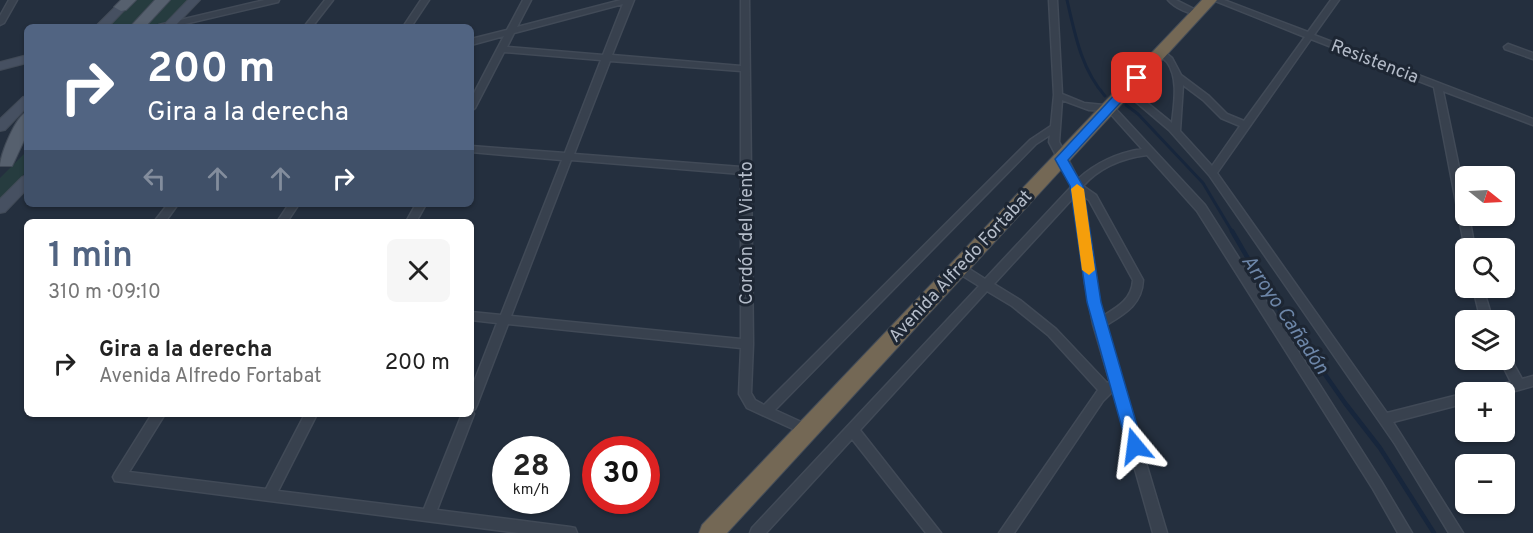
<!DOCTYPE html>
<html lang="es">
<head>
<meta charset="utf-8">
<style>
  :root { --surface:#fff; --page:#f6f6f6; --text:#222; --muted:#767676; --accent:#516482 }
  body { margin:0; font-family:Overpass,sans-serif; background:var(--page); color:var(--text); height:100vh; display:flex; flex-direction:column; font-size:22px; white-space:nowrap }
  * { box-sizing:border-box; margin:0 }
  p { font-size:20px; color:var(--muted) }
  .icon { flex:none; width:33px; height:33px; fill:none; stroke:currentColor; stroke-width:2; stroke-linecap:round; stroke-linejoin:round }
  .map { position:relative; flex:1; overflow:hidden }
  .panel { position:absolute; left:24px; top:219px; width:450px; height:198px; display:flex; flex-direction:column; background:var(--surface); border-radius:9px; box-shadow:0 2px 4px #0004 }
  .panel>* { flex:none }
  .guide { position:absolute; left:24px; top:24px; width:450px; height:183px; border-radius:9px; box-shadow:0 2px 4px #0004; background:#516482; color:#fff; overflow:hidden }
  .needle { width:39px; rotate:108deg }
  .fabs { position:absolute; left:1455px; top:166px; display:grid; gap:12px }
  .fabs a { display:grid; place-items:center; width:60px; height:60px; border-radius:9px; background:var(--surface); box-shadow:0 2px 4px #0004; font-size:30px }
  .speed { position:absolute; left:492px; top:436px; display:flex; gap:12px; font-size:30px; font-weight:700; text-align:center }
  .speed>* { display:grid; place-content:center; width:78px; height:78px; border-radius:50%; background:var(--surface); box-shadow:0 2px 4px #0004; line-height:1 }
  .speed small { font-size:15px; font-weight:400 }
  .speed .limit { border:9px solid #d22; background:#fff; color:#111 }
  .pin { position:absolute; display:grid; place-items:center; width:51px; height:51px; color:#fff; margin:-26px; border-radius:12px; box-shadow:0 3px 9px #0006 }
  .me { position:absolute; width:66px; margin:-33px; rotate:344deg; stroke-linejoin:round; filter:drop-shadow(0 0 4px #0008) }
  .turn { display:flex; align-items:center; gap:21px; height:126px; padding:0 24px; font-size:27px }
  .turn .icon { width:78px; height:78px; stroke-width:2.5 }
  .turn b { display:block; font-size:42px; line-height:51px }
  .lanes { display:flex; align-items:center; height:57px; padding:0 24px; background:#0003; justify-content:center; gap:30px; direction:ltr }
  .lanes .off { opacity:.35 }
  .round { display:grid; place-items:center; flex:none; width:63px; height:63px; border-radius:9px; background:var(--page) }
  .head { display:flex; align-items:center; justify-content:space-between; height:102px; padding:0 24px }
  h1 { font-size:36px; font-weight:600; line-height:45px; color:var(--accent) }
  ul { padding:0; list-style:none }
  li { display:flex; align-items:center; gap:18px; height:84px; padding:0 24px }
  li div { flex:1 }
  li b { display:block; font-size:22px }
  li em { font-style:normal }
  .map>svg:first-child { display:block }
  .green { fill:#263c3f }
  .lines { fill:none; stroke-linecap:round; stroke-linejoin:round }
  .stream-far1 { stroke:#17263c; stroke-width:3 }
  .stream { stroke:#17263c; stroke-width:4.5 }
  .street-casing { stroke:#414a57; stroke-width:3 }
  .secondary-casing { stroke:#414a57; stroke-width:2 }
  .primary-casing { stroke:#414a57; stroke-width:2 }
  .highway-casing { stroke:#434c59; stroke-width:2 }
  .street { fill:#38414e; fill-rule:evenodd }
  .secondary { fill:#465061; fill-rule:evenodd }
  .primary { fill:#56606e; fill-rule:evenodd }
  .highway { fill:#746855; fill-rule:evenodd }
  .route { fill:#1a73e8; stroke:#114b97; stroke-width:1.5 }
  .slow { fill:#f59e0b }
  .labels { text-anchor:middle; stroke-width:6; stroke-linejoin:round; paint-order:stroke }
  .street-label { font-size:18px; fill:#b4bcc9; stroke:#1d2633 }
  .water-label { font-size:20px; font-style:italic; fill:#6d86a8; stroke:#1d2633 }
</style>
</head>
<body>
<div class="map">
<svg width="1533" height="533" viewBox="0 0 1533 533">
  <rect width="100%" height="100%" fill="#242f3e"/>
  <!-- green -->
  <g class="green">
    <path d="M134,0H158L132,27H107Z"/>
    <path d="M167,0H189L168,22L142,27Z"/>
    <path d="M27,151V171L0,199V178Z"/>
  </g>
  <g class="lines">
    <!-- stream-far1 -->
    <g class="stream-far1">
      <path d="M1067,0C1075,34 1081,69 1105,96"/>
      <path d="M1126,105L1138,114L1203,183L1233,233"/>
    </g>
    <!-- stream -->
    <path class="stream" d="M1232,231L1268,293L1345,403L1380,448L1434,533"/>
    <defs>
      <g id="street">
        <path d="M9,0H17L4,23L0,25V16Z"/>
        <path d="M265,0H279L278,2L172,27H158L159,25Z"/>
        <path d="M325,0H333L312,27H304Z"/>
        <path d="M421,0H429L411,27H403Z"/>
        <path d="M523,0H531L517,27L621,0H634L612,55L741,66V0H749L753,344L751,393L755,400L764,405L1030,140L1051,126L1054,95L1049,0H1057L1062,94L1084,103L1113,106L1205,205L1381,481L1412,533H1398L1373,489L1197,211L1147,155C1123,158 1100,167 1083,186L1096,195L1143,280C1142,305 1124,314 1105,326L1167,533H1153L1113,391L1103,401L1014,533H999L1098,390L1048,335L1012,306L987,291L860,430L941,533H926L852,439L766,533H750L752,528L979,286L955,271L954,268L955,265H963L985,279L1072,186L1049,142L1050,135L1036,144L775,410L810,426L812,430L810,434L806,435L747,408L739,394L741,348L508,324L477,405L475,409L472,410L474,414L437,510L570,527L575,528L577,533H519L115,481L113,477L115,473L152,414H165L129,472L266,489L305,414H317L278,491L424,509L462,414H471V390L497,323L471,320V312L501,315L562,160L471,152V146L565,153L601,60L504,52L475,108L471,111V99L504,36L471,45V39L507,30ZM623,4L603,55L507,47L514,33ZM610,61L741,71V167L574,154ZM1062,100L1089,110L1108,111L1142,149C1117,153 1097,162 1078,179L1059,142ZM571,160L741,174V339L511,316ZM1083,196L1089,200L1133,280C1132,299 1118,307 1103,316L1095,283ZM1074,197L1085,283L1093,324L1110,382L1107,383L1056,329L1020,300L994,284Z"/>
        <path d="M1168,0H1176L1202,13L1201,15C1190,15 1175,8 1168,0Z"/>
        <path d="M1213,0H1224L1308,32L1331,0H1339L1314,35L1533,119V125L1443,91L1466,201V216H1469L1475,249H1465L1434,87L1311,39L1217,173L1387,413L1466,393V403L1393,422L1463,533H1449L1395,444L1209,175L1169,130L1122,90L1123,88H1129L1172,123C1174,104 1179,79 1167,62C1164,59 1160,56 1157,52L1161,49L1172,58L1181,75L1209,96L1227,114L1244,121L1305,37ZM1183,85L1203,100L1221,118L1240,126L1212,166L1180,131Z"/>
        <path d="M1508,44L1533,53V59L1505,49L1504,47Z"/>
        <path d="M168,204H178L165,222H154Z"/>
        <path d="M289,204H299L287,222H277Z"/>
        <path d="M416,204H426L416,222H406Z"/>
        <path d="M1473,288H1483L1493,321H1481Z"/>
        <path d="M1504,352L1508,354L1522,379L1533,376V386L1504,394L1481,393L1483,389L1511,382L1500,360H1504Z"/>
      </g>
      <g id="secondary">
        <path d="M122,0H134L108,27H95Z"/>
        <path d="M188,0H200L174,27H162Z"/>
        <path d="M27,55V63L0,70V62Z"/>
        <path d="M27,96V107L5,130L0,131V119L23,97Z"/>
        <path d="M27,175V189L5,212L0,213V199L22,177Z"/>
      </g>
      <g id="primary">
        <path d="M121,0H136L126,10L121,11L114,7Z"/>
        <path d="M155,0H170L145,27H130Z"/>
        <path d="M27,112V134L14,162L12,166H0C0,155 16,115 27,112Z"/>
      </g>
      <path id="highway" d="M1202,0H1217L727,533H699L702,525Z"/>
    </defs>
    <!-- street casing -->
    <use href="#street" class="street-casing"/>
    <!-- secondary casing -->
    <use href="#secondary" class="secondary-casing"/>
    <!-- primary casing -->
    <use href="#primary" class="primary-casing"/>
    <!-- highway casing -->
    <use href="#highway" class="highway-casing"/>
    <!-- street -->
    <use href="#street" class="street"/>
    <!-- secondary -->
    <use href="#secondary" class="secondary"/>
    <!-- primary -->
    <use href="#primary" class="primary"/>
    <!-- highway -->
    <use href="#highway" class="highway"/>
  </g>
  <!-- route -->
  <path class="route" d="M1137,74L1141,75V80L1068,160L1083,186L1101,302L1143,446L1140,451L1135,453L1129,451L1127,446L1087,302L1070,186L1055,159L1133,75Z"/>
  <!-- slow -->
  <path class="slow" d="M1077,184L1084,189L1095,270L1089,275L1082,270L1071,189Z"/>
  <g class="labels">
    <!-- street labels -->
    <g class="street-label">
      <text transform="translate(1375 61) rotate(21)" y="6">Resistencia</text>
      <text transform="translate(746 233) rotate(-90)" y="6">Cordón del Viento</text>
      <text transform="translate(960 266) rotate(-47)" y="6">Avenida Alfredo Fortabat</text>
    </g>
    <!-- water labels -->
    <g class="water-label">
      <text transform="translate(1286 314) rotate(56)" y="7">Arroyo Cañadón</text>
    </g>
  </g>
</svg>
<div class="fabs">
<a><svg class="needle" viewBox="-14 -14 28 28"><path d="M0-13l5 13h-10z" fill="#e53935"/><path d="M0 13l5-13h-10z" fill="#767676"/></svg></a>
<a><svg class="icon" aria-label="search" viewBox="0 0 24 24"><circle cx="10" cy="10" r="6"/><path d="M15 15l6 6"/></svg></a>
<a><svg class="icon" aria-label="layers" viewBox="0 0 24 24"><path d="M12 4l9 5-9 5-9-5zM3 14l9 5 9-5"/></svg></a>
<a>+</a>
<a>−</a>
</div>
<div class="speed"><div>28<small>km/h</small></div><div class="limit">30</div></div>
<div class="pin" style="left:1137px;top:78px;background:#d93025"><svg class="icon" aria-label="arrive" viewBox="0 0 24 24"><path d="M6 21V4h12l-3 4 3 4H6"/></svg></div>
<svg class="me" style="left:1135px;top:446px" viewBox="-20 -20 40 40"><path d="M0-17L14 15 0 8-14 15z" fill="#1a73e8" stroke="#fff" stroke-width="4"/></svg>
<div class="guide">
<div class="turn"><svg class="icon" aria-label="right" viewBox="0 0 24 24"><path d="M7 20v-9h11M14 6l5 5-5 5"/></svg><div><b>200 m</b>Gira a la derecha</div></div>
<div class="lanes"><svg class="icon off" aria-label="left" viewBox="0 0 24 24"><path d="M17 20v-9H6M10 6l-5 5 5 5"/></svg><svg class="icon off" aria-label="ahead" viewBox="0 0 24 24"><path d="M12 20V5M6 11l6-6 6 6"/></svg><svg class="icon off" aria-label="ahead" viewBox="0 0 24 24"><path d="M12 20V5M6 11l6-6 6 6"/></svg><svg class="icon" aria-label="right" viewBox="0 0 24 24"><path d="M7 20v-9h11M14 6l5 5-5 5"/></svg></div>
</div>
<section class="panel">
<div class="head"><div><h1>1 min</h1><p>310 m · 09:10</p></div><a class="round"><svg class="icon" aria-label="close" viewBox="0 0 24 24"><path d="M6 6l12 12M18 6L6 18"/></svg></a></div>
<ul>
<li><svg class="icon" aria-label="right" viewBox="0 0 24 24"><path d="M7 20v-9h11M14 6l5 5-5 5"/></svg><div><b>Gira a la derecha</b><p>Avenida Alfredo Fortabat</p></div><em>200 m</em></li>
</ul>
</section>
</div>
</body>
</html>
